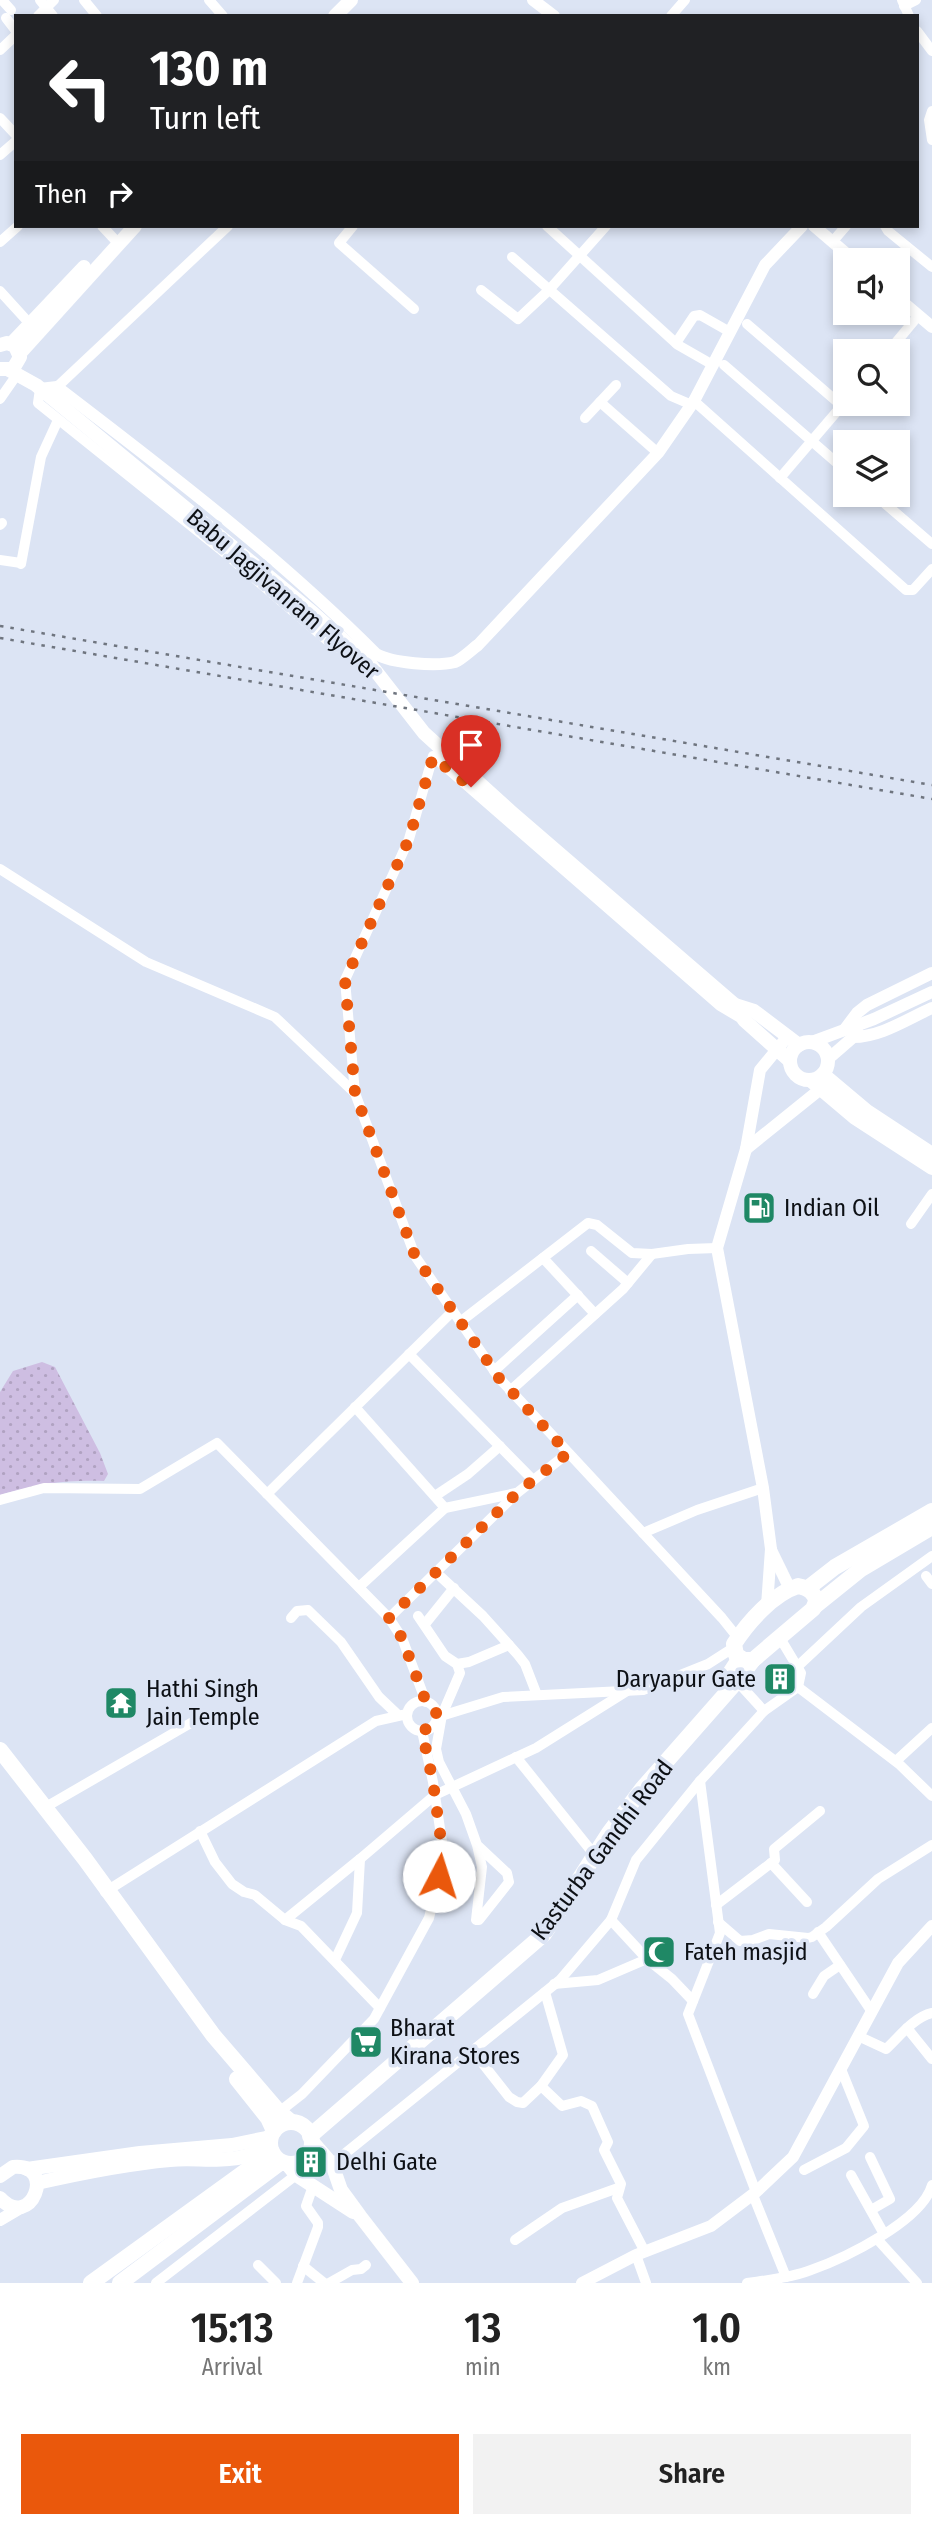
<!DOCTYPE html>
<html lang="en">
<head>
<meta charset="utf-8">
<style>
  :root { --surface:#fff; --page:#f2f2f2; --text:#222; --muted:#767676; --accent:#ea580c }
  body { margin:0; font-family:"Fira Sans Condensed",sans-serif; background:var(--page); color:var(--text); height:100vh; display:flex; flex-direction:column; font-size:26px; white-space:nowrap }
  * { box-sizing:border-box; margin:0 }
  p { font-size:23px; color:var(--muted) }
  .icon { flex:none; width:38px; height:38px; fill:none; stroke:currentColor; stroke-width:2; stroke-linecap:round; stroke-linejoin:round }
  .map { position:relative; height:2283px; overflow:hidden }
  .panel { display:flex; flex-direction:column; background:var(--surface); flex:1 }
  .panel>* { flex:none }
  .top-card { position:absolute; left:14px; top:14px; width:905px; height:214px; border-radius:0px; box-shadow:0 4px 10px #0003; background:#202124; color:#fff; overflow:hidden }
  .controls { position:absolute; left:833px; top:248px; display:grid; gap:14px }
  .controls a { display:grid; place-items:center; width:77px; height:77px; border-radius:0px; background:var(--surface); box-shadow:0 4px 10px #0003; font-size:35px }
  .pin { position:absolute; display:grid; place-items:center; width:60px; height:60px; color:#fff; margin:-72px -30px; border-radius:50% 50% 50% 0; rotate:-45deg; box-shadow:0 0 7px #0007 }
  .pin .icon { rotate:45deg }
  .me { position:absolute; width:77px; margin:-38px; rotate:5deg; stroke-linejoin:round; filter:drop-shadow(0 0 5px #0008) }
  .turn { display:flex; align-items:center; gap:24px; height:147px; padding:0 21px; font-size:32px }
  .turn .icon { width:91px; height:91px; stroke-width:2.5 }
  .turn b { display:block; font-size:49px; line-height:60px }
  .then { display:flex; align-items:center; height:66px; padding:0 21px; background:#0003; gap:14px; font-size:26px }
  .eta { display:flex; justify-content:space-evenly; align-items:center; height:119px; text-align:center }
  .eta b { font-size:42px; font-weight:600; line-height:49px }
  .primary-button { display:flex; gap:14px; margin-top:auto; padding:14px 21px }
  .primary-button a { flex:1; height:80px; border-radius:0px; background:var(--accent); color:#fff; font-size:28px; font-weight:600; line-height:80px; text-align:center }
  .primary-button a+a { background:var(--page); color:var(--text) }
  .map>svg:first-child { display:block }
  .green { fill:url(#green-dots) }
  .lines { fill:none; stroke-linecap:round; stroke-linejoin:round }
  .minor { stroke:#fff; stroke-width:10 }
  .tertiary { stroke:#fff; stroke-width:12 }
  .secondary { stroke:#fff; stroke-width:14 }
  .primary { stroke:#fff; stroke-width:16 }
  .rail { stroke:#6f757f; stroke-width:2.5; stroke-dasharray:3.5 7; stroke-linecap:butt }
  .route { stroke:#ea580c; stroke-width:12; stroke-dasharray:0 21.6 }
  .labels { text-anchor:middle; stroke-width:7; stroke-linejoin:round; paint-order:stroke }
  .street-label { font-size:24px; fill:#0d1015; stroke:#dce4f4 }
  .poi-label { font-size:24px; fill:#0d1015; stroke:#dce4f4; text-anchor:start }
</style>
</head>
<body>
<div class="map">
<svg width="932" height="2283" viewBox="0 0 932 2283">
  <defs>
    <pattern id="green-dots" width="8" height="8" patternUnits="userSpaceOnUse" patternTransform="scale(1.75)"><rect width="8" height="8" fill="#cebee2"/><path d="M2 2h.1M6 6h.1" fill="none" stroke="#b0a2c1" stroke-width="1.8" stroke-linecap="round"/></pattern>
  </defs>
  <rect width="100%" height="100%" fill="#dce4f4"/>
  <!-- green -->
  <path class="green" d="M42,1362L55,1367L100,1453L108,1474L104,1481C62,1480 40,1484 0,1495V1392L13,1371Z"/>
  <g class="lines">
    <!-- minor -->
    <g class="minor">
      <path d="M2,0L11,10"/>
      <path d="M40,0L53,16"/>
      <path d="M84,0L97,16"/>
      <path d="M209,0L223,16"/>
      <path d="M902,0L909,16"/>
      <path d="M904,6L916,0"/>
      <path d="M38,16L54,0"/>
      <path d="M671,16L685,0"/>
      <path d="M6,18L16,31"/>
      <path d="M917,31L932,51"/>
      <path d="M0,50L16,35"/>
      <path d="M932,111L929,120L932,140"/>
      <path d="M0,118L16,135"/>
      <path d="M0,155L16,141"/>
      <path d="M102,226L118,243"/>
      <path d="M353,226L339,243L414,309"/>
      <path d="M547,226L678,345L713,365"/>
      <path d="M885,226L888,231L932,267"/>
      <path d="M833,241L846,226"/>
      <path d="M0,242L18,226"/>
      <path d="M512,257L671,396L692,405"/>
      <path d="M481,290L518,319L549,290L606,226"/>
      <path d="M0,291L30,324"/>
      <path d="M747,324L842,406"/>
      <path d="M676,343L694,316L700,315L730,332"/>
      <path d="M888,352L918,316"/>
      <path d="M724,365L845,470"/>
      <path d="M57,387L228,226"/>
      <path d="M40,389L38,403L220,549L336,648"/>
      <path d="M0,399L16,376"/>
      <path d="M694,401L906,590H913L932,569"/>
      <path d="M600,402L658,453"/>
      <path d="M585,418L616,385"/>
      <path d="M780,478L845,402"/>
      <path d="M875,495L932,544"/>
      <path d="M0,525L2,523"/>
      <path d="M0,560L21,563"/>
      <path d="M21,564L41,457L58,420"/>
      <path d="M0,869L146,962L275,1017L355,1093"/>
      <path d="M911,1224L932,1194"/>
      <path d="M591,1251L628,1283"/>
      <path d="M543,1258L595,1314"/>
      <path d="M460,1322L588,1223L597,1225L632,1253L652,1254L688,1249L717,1248"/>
      <path d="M409,1354L533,1480"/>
      <path d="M494,1371L578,1295"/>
      <path d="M510,1391L623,1289L652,1254"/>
      <path d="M355,1407L445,1508"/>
      <path d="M267,1494L453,1311"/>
      <path d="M435,1496L468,1474L500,1446"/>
      <path d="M0,1500L44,1488L140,1489L217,1443L389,1618L402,1638L426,1702"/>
      <path d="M643,1533L697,1510L763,1488"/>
      <path d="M926,1576L932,1584"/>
      <path d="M441,1577L483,1616L518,1655L525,1664L537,1695"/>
      <path d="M359,1587L445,1508L516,1493"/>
      <path d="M418,1616L445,1656L457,1664L469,1662L509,1645"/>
      <path d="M291,1618L297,1611L308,1610L341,1642L379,1697L398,1715"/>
      <path d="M389,1618L517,1493L568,1453"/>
      <path d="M425,1624L454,1588"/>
      <path d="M738,1638L722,1618L499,1378L415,1256L355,1093L345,980L409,839L433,756L720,1006L742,1019"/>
      <path d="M457,1664L460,1673L442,1715L436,1749L439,1762L466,1814L477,1845L482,1867L476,1920H479L509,1882L507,1873L477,1845"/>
      <path d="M798,1666L861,1607L932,1556"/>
      <path d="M733,1677L764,1711L798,1687L801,1673L780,1638"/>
      <path d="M798,1687L899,1764L932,1796"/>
      <circle cx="422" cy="1716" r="15"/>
      <path d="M441,1716L503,1697L643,1690L708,1664L733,1648"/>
      <path d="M516,1757L589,1848"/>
      <path d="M896,1761L932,1728"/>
      <path d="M700,1781L720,1933L688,2014L756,2192"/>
      <path d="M44,1808L196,1720"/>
      <path d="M200,1831L215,1862L232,1884L244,1892L255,1895L285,1920L301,1926L380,2008"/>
      <path d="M771,1863L807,1902"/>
      <path d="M105,1892L376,1721L407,1714"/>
      <path d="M716,1905L775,1860L774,1849L820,1811"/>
      <path d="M285,1920L360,1859L435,1795L536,1748L627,1691"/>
      <path d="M611,1920L647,1959"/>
      <path d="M718,1922L740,1941L753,1940L769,1934L808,1938L812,1937L826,1927L878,1879L932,1845"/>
      <path d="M818,1932L872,2012"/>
      <path d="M335,1960L357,1913L360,1859"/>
      <path d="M554,1984L598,1980L647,1959L672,1979L693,2001"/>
      <path d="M813,1994L824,1976L840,1965"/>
      <path d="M907,2028L932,2059"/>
      <path d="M858,2036L886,2049C899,2037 914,2017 932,2013"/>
      <path d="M472,2050L509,2097L517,2102L523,2103L541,2086L562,2106L581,2101L592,2106L608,2142L604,2150L621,2184L617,2198L645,2252"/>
      <path d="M541,2086L563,2055L545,1992"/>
      <path d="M279,2112L302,2094L374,2019L429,1918L444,1855L433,1782L422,1731"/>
      <path d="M870,2157L890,2199L871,2210"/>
      <path d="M332,2164L560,1980L611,1920L636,1860L700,1781L764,1711"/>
      <path d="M804,2170L846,2148L864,2126L841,2069"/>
      <path d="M851,2175L884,2234"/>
      <path d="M753,2195L786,2277"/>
      <path d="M877,2239L917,2283"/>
      <path d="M515,2240L562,2208L618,2188"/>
      <path d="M636,2255L646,2283"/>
      <path d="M258,2265L276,2283"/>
      <path d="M303,2266L324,2283"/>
      <path d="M156,2283L296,2175"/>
      <path d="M297,2283L318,2227V2223L306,2206L313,2186"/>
      <path d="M329,2283L352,2270L361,2269L366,2265"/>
      <path d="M747,2283C768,2280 790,2278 811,2270C845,2258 922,2221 932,2185"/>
    </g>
    <!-- tertiary -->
    <g class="tertiary">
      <path d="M533,0L554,16"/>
      <path d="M814,226L855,261"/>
      <path d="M898,298L932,327"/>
      <path d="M40,389L57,387C167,471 278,556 376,654C392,663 436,667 455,662C462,659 471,650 478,645L658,453L694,401L765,265L802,226"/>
      <path d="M845,1029L857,1013L867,1005L932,973"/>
      <path d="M853,1037C881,1037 907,1019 932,1008"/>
      <path d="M812,1042L874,1019L932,992"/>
      <path d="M828,1059L858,1033"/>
      <path d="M746,1149L828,1083"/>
      <path d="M771,1550L790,1589"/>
      <path d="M767,1606L771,1549L763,1488L717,1248L746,1149L760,1070L788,1036"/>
      <path d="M0,2220L22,2207"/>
      <path d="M582,2283L636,2255L711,2226L756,2192L793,2157L898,1963L932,1926"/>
    </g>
    <!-- secondary -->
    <g class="secondary">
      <path d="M335,16L351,0"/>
      <path d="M11,344L84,267"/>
      <path d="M0,345L7,343L15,346L20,357L13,369H1"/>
      <path d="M20,353L135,226"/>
      <path d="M9,370L36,385L313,613L371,665L424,733L510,811L735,1005L744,1020L790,1061"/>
      <path d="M735,1005L754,1011L799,1045"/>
      <circle cx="809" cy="1061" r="19"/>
      <path d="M823,1074L867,1111L932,1154"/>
      <path d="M810,1080L855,1118L932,1168"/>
      <path d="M312,2141L332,2164L341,2190L360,2216L412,2283"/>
      <path d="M287,2164L296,2175L353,2212"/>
      <path d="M27,2169L140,2153L232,2145L271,2137"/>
      <path d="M0,2176L13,2167C58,2163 31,2232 0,2198"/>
      <path d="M37,2183C81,2173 125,2164 170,2160C189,2158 209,2161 229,2159C244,2158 257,2153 270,2148"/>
    </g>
    <!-- primary -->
    <g class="primary">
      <path d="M798,1586C808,1588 815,1592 816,1602L813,1609L753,1660H744L736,1655L734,1644C748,1622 773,1594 798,1586Z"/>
      <path d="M808,1588L835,1567L932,1511"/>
      <path d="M815,1606L861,1569L932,1527"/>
      <path d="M723,1684L740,1658"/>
      <path d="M0,1750L85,1859L213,2035L279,2112L291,2122"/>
      <path d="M237,2079L268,2118L274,2131"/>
      <circle cx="291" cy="2143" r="21"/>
      <path d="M310,2136L544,1934L609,1833L642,1789L737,1681L753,1660"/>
      <path d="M91,2283L272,2152"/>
      <path d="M120,2283L281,2162"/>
    </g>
    <!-- rail -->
    <g class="rail">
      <path d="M0,626L932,785"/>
      <path d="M0,638L932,799"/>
    </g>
  </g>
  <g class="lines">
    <!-- route -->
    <path class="route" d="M439,1876L443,1855L433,1782L422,1731L434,1725C439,1715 436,1706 426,1702L402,1638L389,1618L517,1493L568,1453L499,1378L415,1256L355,1093L345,980L409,839L433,757L471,787"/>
  </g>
  <!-- icons -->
  <defs>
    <symbol id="fuel-square" viewBox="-11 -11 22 22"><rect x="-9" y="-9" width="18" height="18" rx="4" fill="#1f8865" stroke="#dce4f4"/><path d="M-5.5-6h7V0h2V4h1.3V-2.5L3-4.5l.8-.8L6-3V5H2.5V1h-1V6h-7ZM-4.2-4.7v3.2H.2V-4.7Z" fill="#fff"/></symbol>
    <symbol id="building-square" viewBox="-11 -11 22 22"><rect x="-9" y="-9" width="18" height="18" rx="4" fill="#1f8865" stroke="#dce4f4"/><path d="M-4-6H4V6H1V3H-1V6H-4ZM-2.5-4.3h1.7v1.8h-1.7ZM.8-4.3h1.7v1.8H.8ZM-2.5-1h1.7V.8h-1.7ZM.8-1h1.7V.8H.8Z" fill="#fff"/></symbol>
    <symbol id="temple-square" viewBox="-11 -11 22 22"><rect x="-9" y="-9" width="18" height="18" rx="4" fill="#1f8865" stroke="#dce4f4"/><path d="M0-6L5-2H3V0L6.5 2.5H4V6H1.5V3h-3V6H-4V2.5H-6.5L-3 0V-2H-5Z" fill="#fff"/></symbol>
    <symbol id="mosque-square" viewBox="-11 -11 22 22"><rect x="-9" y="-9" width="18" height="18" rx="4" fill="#1f8865" stroke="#dce4f4"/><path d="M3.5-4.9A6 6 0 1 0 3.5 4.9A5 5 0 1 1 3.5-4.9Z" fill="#fff"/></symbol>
    <symbol id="supermarket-square" viewBox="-11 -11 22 22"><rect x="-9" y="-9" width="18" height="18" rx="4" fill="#1f8865" stroke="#dce4f4"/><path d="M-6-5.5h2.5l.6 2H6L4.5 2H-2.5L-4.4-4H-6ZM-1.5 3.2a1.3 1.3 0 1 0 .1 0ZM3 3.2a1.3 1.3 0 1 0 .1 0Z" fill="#fff"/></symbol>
  </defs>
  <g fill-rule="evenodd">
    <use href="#fuel-square" x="740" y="1189" width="38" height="38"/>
    <use href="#building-square" x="761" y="1660" width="38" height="38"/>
    <use href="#temple-square" x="102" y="1684" width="38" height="38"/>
    <use href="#mosque-square" x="640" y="1933" width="38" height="38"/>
    <use href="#supermarket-square" x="347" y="2023" width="38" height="38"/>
    <use href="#building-square" x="292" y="2143" width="38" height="38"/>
  </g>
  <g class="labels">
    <!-- street labels -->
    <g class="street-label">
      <text transform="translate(283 594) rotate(41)" y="8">Babu Jagjivanram Flyover</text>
      <text transform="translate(602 1850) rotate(-53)" y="8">Kasturba Gandhi Road</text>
    </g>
    <!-- poi labels -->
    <g class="poi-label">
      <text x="784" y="1216">Indian Oil</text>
      <text x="756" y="1687" text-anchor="end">Daryapur Gate</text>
      <text x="146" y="1697">Hathi Singh<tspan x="146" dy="28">Jain Temple</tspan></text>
      <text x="684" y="1960">Fateh masjid</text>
      <text x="390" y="2036">Bharat<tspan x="390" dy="28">Kirana Stores</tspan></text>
      <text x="336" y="2170">Delhi Gate</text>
    </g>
  </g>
</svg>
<div class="controls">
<a><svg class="icon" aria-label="sound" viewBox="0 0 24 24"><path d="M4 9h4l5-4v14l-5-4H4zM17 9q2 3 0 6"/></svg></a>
<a><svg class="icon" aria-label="search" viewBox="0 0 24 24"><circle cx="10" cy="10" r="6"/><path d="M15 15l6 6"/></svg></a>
<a><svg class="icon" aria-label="layers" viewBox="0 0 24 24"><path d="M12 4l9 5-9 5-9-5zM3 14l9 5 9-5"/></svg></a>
</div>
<div class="pin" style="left:471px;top:787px;background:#d93025"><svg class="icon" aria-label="arrive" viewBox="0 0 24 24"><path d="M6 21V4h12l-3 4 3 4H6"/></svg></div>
<svg class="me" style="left:439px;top:1876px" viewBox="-20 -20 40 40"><circle r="19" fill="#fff"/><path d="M0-13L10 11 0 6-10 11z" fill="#ea580c"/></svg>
<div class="top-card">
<div class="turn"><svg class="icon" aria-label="left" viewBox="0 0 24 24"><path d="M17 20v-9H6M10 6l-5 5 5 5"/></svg><div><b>130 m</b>Turn left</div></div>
<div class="then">Then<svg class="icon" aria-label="right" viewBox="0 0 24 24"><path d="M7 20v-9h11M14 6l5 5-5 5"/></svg></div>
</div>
</div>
<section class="panel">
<div class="eta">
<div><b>15:13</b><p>Arrival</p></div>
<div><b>13</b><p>min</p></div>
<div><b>1.0</b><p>km</p></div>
</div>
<div class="primary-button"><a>Exit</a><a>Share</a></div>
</section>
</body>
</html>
